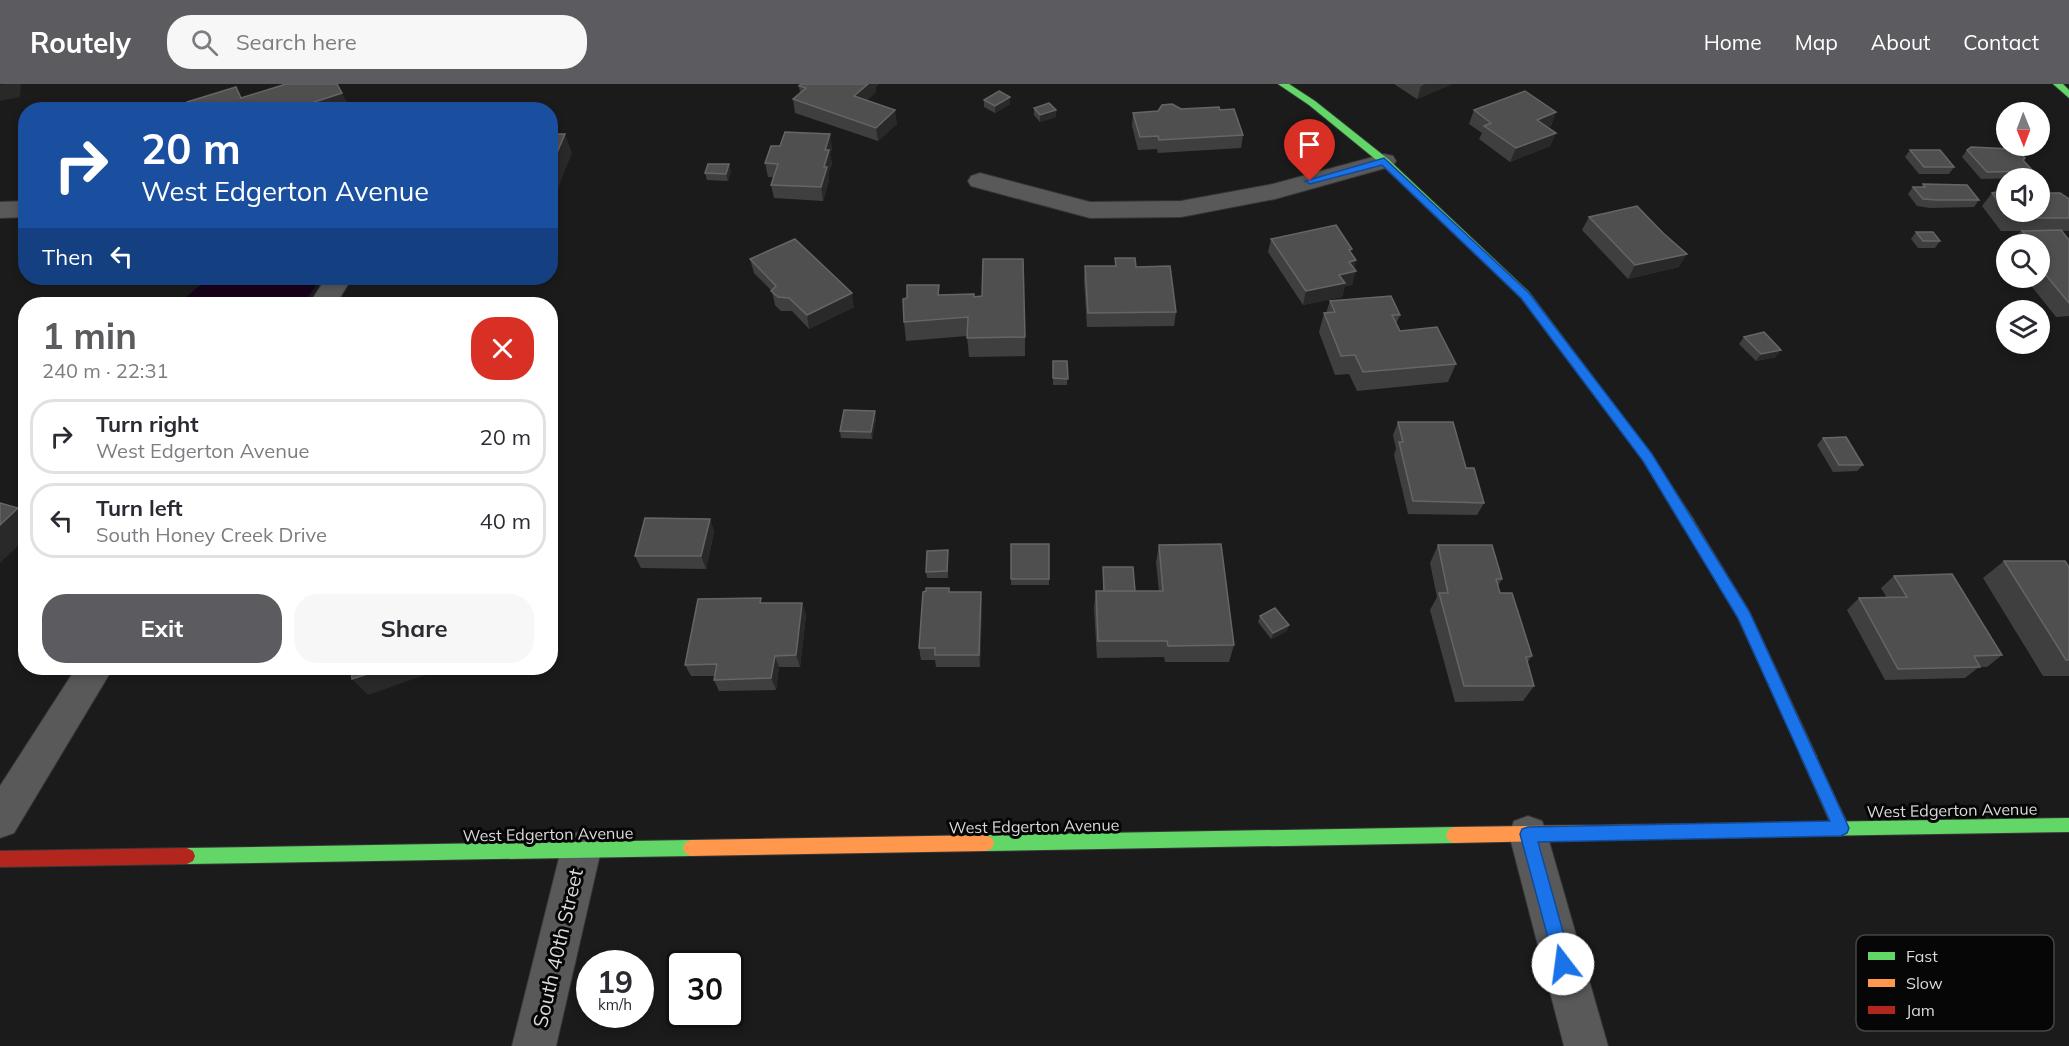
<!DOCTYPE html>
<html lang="en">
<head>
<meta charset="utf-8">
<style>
  :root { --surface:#fff; --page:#f7f7f7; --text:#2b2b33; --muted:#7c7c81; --line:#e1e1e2; --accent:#5c5b60 }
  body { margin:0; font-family:Mulish,sans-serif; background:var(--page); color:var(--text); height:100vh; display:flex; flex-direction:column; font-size:22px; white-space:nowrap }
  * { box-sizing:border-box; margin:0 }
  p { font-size:20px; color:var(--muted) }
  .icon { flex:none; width:33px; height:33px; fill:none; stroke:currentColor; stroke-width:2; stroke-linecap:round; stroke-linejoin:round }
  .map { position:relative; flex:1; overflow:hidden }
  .drawer { position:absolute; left:18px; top:213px; width:540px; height:378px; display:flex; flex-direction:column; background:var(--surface); border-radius:24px; box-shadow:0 3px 9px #0003 }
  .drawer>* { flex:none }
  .hud { position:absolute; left:18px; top:18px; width:540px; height:183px; border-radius:24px; box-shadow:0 3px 9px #0003; background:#1a4fa0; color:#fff; overflow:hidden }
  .needle { width:39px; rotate:179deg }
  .tools { position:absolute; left:1996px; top:18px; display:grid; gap:12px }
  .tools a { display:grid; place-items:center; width:54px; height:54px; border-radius:50%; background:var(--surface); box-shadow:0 3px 9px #0003; font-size:30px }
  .speed { position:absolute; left:576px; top:866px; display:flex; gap:12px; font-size:30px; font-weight:700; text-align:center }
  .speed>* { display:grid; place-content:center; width:78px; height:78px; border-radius:50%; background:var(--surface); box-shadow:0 3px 9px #0003; line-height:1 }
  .speed small { font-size:15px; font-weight:400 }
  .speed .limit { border:3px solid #111; border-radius:9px; background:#fff; color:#111 }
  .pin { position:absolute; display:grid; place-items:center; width:51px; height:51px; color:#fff; margin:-62px -26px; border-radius:50% 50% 50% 0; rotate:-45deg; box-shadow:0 0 6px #0007 }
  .pin .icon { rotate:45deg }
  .me { position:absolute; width:66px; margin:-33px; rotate:345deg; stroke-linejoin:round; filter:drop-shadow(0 0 4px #0008) }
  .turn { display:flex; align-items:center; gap:21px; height:126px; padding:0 24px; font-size:27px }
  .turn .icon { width:78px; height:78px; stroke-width:2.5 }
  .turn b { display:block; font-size:42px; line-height:51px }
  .then { display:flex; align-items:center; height:57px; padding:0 24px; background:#0003; gap:12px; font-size:22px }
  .round { display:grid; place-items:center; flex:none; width:63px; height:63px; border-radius:24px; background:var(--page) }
  .headline { display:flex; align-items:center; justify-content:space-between; height:102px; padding:0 24px }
  h1 { font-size:36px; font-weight:700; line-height:45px; color:var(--accent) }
  .action { display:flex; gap:12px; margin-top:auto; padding:12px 24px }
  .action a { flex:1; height:69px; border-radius:24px; background:var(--accent); color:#fff; font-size:24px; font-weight:700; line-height:69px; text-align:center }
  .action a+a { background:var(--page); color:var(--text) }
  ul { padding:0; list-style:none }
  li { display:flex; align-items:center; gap:18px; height:75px; margin:0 12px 9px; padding:0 12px; border:3px solid var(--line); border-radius:24px }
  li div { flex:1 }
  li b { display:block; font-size:22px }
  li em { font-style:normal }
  header { display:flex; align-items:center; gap:36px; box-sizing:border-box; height:84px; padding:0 30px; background:var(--accent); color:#fff }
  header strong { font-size:28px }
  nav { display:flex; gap:33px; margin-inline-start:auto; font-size:21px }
  .search { width:420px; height:54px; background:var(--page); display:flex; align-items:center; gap:15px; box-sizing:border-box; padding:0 21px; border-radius:24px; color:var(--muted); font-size:22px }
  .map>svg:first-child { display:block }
  .water { fill:#19021b }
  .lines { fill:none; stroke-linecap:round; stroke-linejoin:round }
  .street-casing { stroke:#373637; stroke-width:2 }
  .fast-casing { stroke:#373637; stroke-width:2 }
  .slow-casing { stroke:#373637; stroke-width:2 }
  .jam-casing { stroke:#373637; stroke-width:2 }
  .street { fill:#5a595a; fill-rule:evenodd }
  .fast { fill:#63d668; fill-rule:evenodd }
  .slow { fill:#ff974d; fill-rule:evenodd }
  .jam { fill:#b3261e; fill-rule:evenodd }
  .wall { fill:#403f40 }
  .shaded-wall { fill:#2a292a }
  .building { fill:#504f50; stroke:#666566; stroke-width:1.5 }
  .route { fill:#1a73e8; stroke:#114b97; stroke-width:1.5 }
  .labels { text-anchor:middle; stroke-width:6; stroke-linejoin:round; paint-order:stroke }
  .street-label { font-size:16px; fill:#dbd9db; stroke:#070606 }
  .near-street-label { font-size:20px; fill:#dbd9db; stroke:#070606 }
  .key { fill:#070606; stroke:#474546; stroke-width:1.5 }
  .key-label { font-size:16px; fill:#dbd9db }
</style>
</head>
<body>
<header>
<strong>Routely</strong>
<div class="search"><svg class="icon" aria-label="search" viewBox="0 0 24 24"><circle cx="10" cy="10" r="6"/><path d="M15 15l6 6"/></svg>Search here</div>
<nav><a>Home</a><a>Map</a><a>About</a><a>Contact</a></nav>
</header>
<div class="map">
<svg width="2069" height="962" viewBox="0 0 2069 962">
  <rect width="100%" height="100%" fill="#1c1b1c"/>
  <!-- water -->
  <path class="water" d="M209,194H321L303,220H159L185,214Z"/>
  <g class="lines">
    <defs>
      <g id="street">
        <path d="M1384,70L1393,72L1396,77L1393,82L1275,115L1181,133L1090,134L971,102L968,97L971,92L980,89L1090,118L1181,117L1273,100Z"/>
        <path d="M26,117V133L0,134V118Z"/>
        <path d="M326,194H352L336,220H309Z"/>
        <path d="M76,584H113L14,749L0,754V702Z"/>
        <path d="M1528,732L1542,737L1547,750L1608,962H1564L1509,750L1514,737Z"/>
        <path d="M581,747L595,753L601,766L556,962H512L561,766L567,753Z"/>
      </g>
      <g id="fast">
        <path d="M1278,0H1289L1315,17L1388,75L1529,208L1651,370L1693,435L1695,439L1693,443H1683L1643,376L1521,214L1380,79L1309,21Z"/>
        <path d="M2053,0H2063L2069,6V14Z"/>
        <path d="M2069,734V748L1686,754L1680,752L1678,747L1680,742L1686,740Z"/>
        <path d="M1454,743L1460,746L1462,751L1460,756L1454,759L986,767L980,764L978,759L980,754L986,751Z"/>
        <path d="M691,756L697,759L699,764L697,769L691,772L187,780L181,777L179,772L181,767L187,764Z"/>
      </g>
      <g id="slow">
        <path d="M1809,666L1814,668L1847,739L1849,744L1847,749L1841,751L1835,749L1801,673L1804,668Z"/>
        <path d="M1686,740L1692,742L1694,747L1692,752L1686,754L1454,759L1448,756L1446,751L1448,746L1454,743Z"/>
        <path d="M986,751L992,754L994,759L992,764L986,767L691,772L685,769L683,764L685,759L691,756Z"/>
      </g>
      <g id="jam">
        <path d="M1688,434L1693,435L1749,527L1817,673L1814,678L1809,680L1804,678L1738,534L1681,439Z"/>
        <path d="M187,764L193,767L195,772L193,777L187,780L0,783V767Z"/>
      </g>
    </defs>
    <!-- street casing -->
    <use href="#street" class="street-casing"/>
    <!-- fast casing -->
    <use href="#fast" class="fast-casing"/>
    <!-- slow casing -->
    <use href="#slow" class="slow-casing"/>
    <!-- jam casing -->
    <use href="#jam" class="jam-casing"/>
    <!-- street -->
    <use href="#street" class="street"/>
    <!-- fast -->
    <use href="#fast" class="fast"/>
    <!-- slow -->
    <use href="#slow" class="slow"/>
    <!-- jam -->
    <use href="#jam" class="jam"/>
  </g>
  <!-- wall -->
  <g class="wall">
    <path d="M1394,0H1452L1417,15Z"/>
    <path d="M799,2L876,3V8L866,17L897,40L878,57L795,29L793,15L800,9Z"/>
    <path d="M1010,13V20L995,29L984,23V16Z"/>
    <path d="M1034,24L1056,26V33L1040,38L1034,31Z"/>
    <path d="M1181,25L1220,26L1243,51L1241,64L1158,69L1157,65L1138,66L1132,42L1133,29Z"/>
    <path d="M1474,26L1556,28L1551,42L1548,43L1556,49L1550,62L1510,78L1479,55L1482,49L1469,40Z"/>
    <path d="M832,64L830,71L832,80L828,90L829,96L823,117L774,114L771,101L773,93H768L765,79Z"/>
    <path d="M1910,66L1954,83L1949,90H1919L1905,73Z"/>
    <path d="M1967,66L2024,77L2033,87L2027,94L1981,95L1962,73Z"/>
    <path d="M731,87L728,97L707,96L705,89Z"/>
    <path d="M1923,100L1979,116L1974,123L1930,124L1917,122L1908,110L1913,103H1922Z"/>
    <path d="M1992,109L2069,134V147H2061L2069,156V232L2056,233L2025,194H2040V160H2010L2021,147H2001L1982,122Z"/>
    <path d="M1589,133L1679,183L1628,195L1582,146Z"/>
    <path d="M1916,148L1940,157L1935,164H1918L1911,155Z"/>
    <path d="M1271,155L1351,169L1356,176L1354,184L1352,201L1345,202L1342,213L1303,221L1268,168Z"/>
    <path d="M1115,174L1136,183L1176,228L1174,242L1087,243L1084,196L1085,182H1115Z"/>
    <path d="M750,175L854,223L809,245L792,227H781L775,221L772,207L754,189Z"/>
    <path d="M940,211L974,213L1025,253V272L969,273L967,252L906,257L904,238L907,214Z"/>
    <path d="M1330,217L1400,231L1396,240L1400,247L1456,280L1448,298L1357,307L1349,290L1335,291L1319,248L1324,229H1326Z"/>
    <path d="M1744,253L1776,273L1756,277L1739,260Z"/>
    <rect x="1053" y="277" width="14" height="24"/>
    <path d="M876,334L872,355L841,354L840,347Z"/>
    <path d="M1398,338L1466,384L1484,419L1477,431L1408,430L1394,371L1396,365L1393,351Z"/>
    <path d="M1823,354L1863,381L1857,387L1833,388L1817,361Z"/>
    <path d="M710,435L714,448L706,485L641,484L635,472Z"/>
    <rect x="1011" y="460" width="38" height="41"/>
    <path d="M1159,461L1234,561L1229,578H1165L1164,573L1097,574L1094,524L1096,507H1103V483L1135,507H1159L1156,478Z"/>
    <path d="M1438,461L1502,495L1498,502L1500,509L1532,572L1527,579L1534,602L1523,617L1455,618L1430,526L1437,513L1430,479Z"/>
    <path d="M948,466V494H927L926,488Z"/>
    <path d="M2004,477L2069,483V592H2043L1983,494Z"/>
    <path d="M1894,492L2002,571L1987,583H1979L1965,594L1885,596L1847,526L1859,514H1887L1881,504Z"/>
    <path d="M949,504L950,508H981L982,520L980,583H936L935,576H921L919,564Z"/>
    <path d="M763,519H802L806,531L800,583H779L776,606L719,607L714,596L715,592H691L685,581Z"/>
    <path d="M1260,532L1287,547L1271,555L1258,538Z"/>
  </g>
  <!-- shaded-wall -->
  <g class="shaded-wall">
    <path d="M5,0H21L20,13L0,17V1Z"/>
    <path d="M868,0H879L876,3V8L856,26L854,12Z"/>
    <path d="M1425,0H1452L1417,15L1421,2Z"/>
    <path d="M342,9L351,26H290Z"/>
    <path d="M1010,13V20L995,29V22Z"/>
    <path d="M895,26L897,40L878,57L876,44Z"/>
    <path d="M1056,26V33L1040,38V31Z"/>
    <path d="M1556,28L1551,42L1532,49L1537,36Z"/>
    <path d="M1556,49L1550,62L1510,78L1516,64Z"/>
    <path d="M565,50L572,69L550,124V85Z"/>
    <path d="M830,50L832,64L830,71L832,80L828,90L829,96L823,117L821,103L824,83L825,66Z"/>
    <path d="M729,80L731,87L728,97L726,90Z"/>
    <path d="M1687,170L1679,183L1628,195L1635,181Z"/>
    <path d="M1356,176L1353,188L1356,187L1352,201L1345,202L1342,213L1303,221L1306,207L1339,191L1349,178Z"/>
    <path d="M852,209L854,223L809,245L807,231Z"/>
    <path d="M1781,266L1776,273L1756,277L1761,270Z"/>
    <path d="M875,327L876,334L872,355L871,348Z"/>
    <path d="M18,424L26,431V454L0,479V441Z"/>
    <path d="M710,435L714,448L706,485L701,472Z"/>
    <path d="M981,508L982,520L980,583L979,571Z"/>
    <path d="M802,519L806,531L800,583L796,571Z"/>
    <path d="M1289,541L1287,547L1271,555L1273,549Z"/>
    <path d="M775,572L779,583L776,606L771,594Z"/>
    <path d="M386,584H445L368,611L352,595Z"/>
  </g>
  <!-- building -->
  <g class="building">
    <path d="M286,0H337L342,9L290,26H191L187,18L236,3L241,14Z"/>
    <path d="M801,0H868L854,12L895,26L876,44L793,15L806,4L799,2Z"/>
    <path d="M999,7L1010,13L995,22L984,16Z"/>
    <path d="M1525,7L1556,28L1537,36L1556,49L1516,64L1484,42L1491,39L1474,26Z"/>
    <path d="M1049,19L1056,26L1040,31L1034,24Z"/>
    <path d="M1172,20L1181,25L1219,23L1220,26L1234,25L1243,51L1159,56L1158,52L1140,53L1133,29L1158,27L1162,21Z"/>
    <path d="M785,48L830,50L825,66H829L824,83H827L821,103L771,101L778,80L765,79L771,62H780Z"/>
    <path d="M550,50H565L550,85Z"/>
    <path d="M1971,63L2013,65L2020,69L2025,74L2023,76L2033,87L1987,88L1967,66Z"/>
    <path d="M1910,66H1940L1954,83H1924Z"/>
    <path d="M708,80H729L726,90L705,89Z"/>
    <path d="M1923,100L1967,101L1979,116H1936L1923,115L1913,103H1925Z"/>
    <path d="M2005,106L2007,107V127L1992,109Z"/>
    <path d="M2040,109H2060L2069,115V134H2013L2008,128H2040Z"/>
    <path d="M1637,122L1663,149L1687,170L1635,181L1589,133Z"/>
    <path d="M1336,141L1352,165L1349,166L1356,176L1349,178L1356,187L1339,191L1345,199L1306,207L1271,155Z"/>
    <path d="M2061,146L2069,156V219L2040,184V173H2047L2040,166V160H2035L2022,147Z"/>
    <path d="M1916,148H1933L1940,157H1923Z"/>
    <path d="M795,155L852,209L807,231L789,214L778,213L771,207L776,202L750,175Z"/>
    <path d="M1115,174H1135L1136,183L1170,182L1176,228L1088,229L1085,182H1116Z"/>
    <path d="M983,175H1023L1025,253L967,254L968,233L904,238L903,215L907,214V201H939L938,211L974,210V213L982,212Z"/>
    <path d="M1391,212L1400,231H1392L1400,247L1437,243L1456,280L1363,288L1355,271L1341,272L1324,229L1335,228L1330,217Z"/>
    <path d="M1764,248L1781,266L1761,270L1744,253Z"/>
    <path d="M1053,277H1067L1068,295L1053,294Z"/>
    <path d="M844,326L875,327L871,348L840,347Z"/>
    <path d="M1398,338H1453L1466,384H1474L1484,419L1413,417L1399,358H1403Z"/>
    <path d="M1846,353L1863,381H1839L1823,354Z"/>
    <path d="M0,419L18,424L0,441Z"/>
    <path d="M645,434L710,435L701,472H635Z"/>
    <rect x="1011" y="460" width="38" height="35"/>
    <path d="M1221,460L1234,561L1168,562L1167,557H1098L1096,507H1163L1159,461Z"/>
    <path d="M1438,461H1492L1502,495H1496L1500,509H1512L1532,572L1526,573L1534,602H1464L1439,509H1448Z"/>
    <path d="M948,466L947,487L926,488L927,467Z"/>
    <path d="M2004,477H2065L2069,483V576H2066Z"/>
    <path d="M1103,483H1133L1135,507H1104Z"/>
    <path d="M1952,490L2002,571L1974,572L1980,583L1898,585L1859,514L1907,513L1894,492Z"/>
    <path d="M926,504H949V508H981L979,571H935V564H919L923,508L926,507Z"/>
    <path d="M761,514L760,519H802L796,571L775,572L771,594L714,596L717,580L685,581L698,515Z"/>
    <path d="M1275,524L1289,541L1273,549L1260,532Z"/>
    <path d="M351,584H386L352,595Z"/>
  </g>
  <!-- route -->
  <path class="route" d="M1384,74L1529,209L1652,370L1749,527L1849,744L1847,749L1841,752L1538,758L1572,880L1569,886L1563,888L1557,886L1555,880L1520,750L1522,745L1528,743L1830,737L1738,534L1643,377L1521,214L1382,81L1310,100L1305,97Z"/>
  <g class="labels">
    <!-- street labels -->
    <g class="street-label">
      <text transform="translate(1952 726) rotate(-1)" y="6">West Edgerton Avenue</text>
      <text transform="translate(1034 742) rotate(-1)" y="6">West Edgerton Avenue</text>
      <text transform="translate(548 750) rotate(-1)" y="6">West Edgerton Avenue</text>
    </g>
    <!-- near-street labels -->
    <g class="near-street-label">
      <text transform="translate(558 864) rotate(-77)" y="7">South 40th Street</text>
    </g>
  </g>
  <!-- legend -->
  <rect x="1856" y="851" width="198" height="96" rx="9" class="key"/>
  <rect x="1868" y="868" width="27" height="8" fill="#63d668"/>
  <rect x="1868" y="895" width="27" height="8" fill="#ff974d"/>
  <rect x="1868" y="922" width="27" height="8" fill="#b3261e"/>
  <g class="key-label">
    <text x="1906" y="878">Fast</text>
    <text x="1906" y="905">Slow</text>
    <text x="1906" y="932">Jam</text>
  </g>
</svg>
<div class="tools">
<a><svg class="needle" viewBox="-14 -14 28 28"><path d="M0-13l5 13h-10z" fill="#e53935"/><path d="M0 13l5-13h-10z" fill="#7c7c81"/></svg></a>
<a><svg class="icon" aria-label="sound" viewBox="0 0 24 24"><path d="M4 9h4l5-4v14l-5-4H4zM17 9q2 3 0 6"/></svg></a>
<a><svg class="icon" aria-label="search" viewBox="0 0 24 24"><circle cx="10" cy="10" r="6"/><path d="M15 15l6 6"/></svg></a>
<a><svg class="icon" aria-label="layers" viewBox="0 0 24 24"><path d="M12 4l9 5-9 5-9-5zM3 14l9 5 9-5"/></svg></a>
</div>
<div class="speed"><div>19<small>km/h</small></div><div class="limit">30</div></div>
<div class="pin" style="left:1310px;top:97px;background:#d93025"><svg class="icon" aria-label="arrive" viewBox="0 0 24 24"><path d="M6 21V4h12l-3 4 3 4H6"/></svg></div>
<svg class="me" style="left:1563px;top:880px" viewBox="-20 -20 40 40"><circle r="19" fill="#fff"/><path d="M0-13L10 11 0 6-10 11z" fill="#1a73e8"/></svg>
<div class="hud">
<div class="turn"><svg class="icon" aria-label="right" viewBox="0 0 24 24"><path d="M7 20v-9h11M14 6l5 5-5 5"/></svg><div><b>20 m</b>West Edgerton Avenue</div></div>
<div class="then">Then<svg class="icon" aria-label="left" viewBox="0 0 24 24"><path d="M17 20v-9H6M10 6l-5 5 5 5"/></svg></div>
</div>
<section class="drawer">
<div class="headline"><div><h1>1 min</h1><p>240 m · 22:31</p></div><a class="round" style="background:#d93025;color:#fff"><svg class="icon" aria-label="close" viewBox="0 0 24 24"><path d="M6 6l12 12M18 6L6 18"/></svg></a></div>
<ul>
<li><svg class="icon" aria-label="right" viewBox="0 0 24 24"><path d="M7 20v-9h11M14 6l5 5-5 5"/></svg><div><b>Turn right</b><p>West Edgerton Avenue</p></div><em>20 m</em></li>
<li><svg class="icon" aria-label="left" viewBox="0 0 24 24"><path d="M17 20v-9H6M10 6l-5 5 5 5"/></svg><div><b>Turn left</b><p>South Honey Creek Drive</p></div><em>40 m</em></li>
</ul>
<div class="action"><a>Exit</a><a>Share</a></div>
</section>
</div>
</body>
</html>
